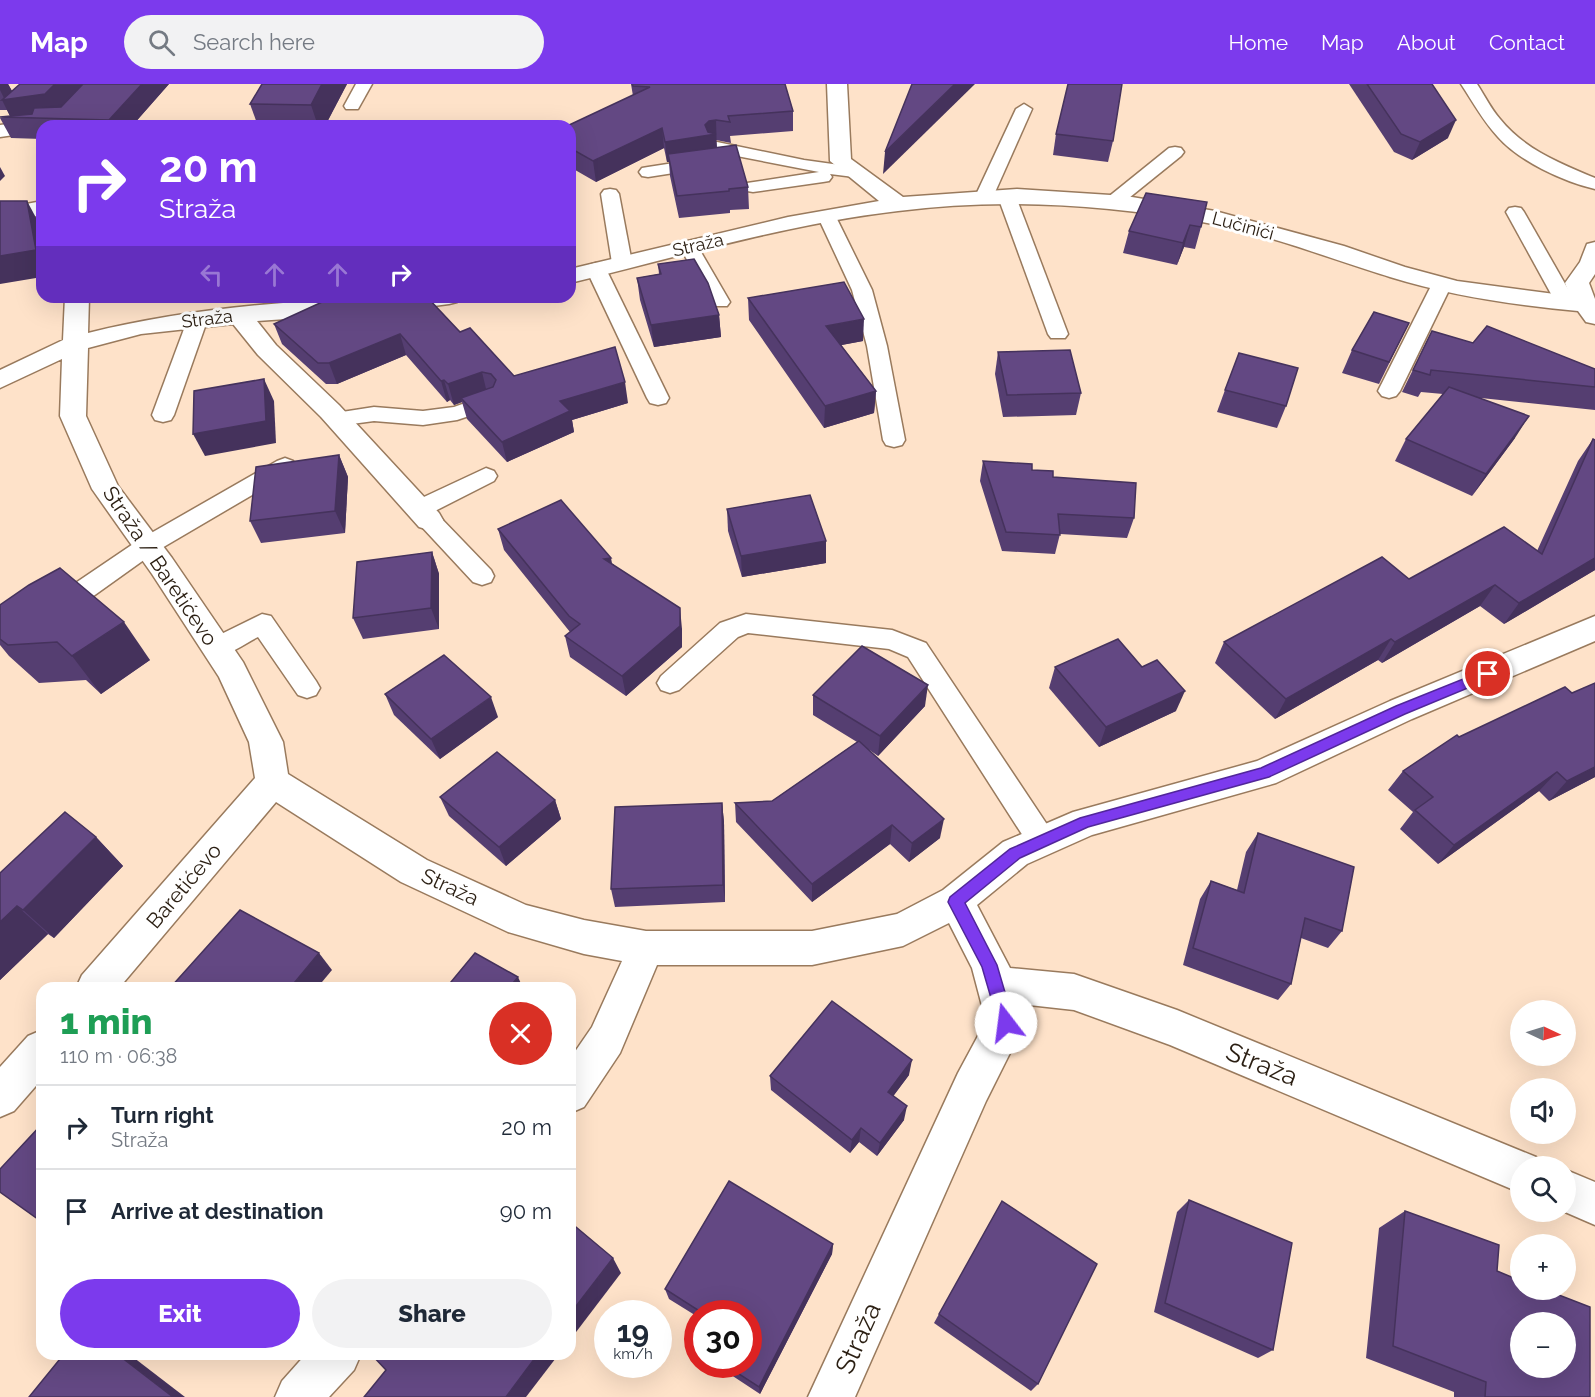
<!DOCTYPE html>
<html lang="en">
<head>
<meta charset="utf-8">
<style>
  :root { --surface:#fff; --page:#f2f2f3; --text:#1f2937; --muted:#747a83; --line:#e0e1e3; --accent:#7c3aed }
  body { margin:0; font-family:Raleway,sans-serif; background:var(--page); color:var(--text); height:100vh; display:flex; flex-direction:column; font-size:22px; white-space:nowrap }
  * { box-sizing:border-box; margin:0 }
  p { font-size:20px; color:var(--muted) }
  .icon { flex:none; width:33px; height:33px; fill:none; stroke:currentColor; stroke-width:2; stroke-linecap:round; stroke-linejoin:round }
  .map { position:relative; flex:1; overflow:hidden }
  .details { position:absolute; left:36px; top:898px; width:540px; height:378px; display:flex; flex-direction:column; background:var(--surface); border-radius:18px; box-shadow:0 6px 24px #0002 }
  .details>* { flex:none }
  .banner { position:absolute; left:36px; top:36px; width:540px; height:183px; border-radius:18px; box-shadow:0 6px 24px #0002; background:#7c3aed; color:#fff; overflow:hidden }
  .needle { width:39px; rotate:94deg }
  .fabs { position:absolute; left:1510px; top:916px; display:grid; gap:12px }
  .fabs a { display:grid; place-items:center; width:66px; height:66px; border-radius:50%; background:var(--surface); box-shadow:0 6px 24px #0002; font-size:30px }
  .speed { position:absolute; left:594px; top:1216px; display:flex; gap:12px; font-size:30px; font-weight:700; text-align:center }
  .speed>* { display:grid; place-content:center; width:78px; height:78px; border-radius:50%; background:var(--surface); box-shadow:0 6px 24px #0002; line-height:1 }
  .speed small { font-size:15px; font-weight:400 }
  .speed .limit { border:9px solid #d22; background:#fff; color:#111 }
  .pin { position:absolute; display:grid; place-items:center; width:51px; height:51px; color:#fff; margin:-26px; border:3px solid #fff; border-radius:50%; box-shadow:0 2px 6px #0007 }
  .me { position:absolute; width:66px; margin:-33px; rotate:345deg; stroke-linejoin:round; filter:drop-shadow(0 0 4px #0008) }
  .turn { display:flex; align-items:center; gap:21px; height:126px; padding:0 24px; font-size:27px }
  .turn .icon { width:78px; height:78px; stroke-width:2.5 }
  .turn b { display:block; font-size:42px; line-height:51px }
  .lanes { display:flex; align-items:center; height:57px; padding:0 24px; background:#0003; justify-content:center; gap:30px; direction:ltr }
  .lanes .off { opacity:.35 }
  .round { display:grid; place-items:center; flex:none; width:63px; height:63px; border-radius:32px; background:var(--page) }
  .overview { display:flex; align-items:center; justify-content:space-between; height:102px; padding:0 24px }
  h1 { font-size:36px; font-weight:800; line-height:45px; color:#1e9e55 }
  .primary-button { display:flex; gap:12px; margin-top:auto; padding:12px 24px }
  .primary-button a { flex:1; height:69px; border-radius:36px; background:var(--accent); color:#fff; font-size:24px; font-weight:800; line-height:69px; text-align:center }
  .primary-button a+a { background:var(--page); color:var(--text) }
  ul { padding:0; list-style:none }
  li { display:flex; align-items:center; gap:18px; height:84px; padding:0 24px; border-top:2px solid var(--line) }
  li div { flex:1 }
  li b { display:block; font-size:22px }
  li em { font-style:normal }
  header { display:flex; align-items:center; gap:36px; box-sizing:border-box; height:84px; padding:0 30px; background:var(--accent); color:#fff }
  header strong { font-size:28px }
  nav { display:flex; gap:33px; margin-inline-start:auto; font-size:21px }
  .search { width:420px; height:54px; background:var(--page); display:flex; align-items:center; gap:15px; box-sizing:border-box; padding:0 21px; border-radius:33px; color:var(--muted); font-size:22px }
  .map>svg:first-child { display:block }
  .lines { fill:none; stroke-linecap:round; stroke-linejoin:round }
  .service-casing { stroke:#997a5d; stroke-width:3 }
  .minor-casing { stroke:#997a5d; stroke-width:3 }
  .service { fill:#fff; fill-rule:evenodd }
  .minor { fill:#fff; fill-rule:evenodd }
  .wall { fill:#553e71 }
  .shaded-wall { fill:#45325c }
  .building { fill:#634883; stroke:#45325c; stroke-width:1.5; fill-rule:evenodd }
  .route { fill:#7c3aed; stroke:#51269a; stroke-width:1.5 }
  .labels { text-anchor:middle; stroke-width:6; stroke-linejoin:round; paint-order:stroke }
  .far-street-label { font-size:18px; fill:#2a1e12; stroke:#fff }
  .street-label { font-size:21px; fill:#2a1e12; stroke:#fff }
  .near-street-label { font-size:26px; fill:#2a1e12; stroke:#fff }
</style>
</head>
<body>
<header>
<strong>Map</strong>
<div class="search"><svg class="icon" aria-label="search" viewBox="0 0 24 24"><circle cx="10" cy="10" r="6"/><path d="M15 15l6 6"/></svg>Search here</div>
<nav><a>Home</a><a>Map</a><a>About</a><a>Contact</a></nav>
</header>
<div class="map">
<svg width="1595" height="1313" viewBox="0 0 1595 1313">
  <rect width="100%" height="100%" fill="#fee2c9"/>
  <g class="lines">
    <defs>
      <g id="service">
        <path d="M356,0H372L358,25H346L344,22Z"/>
        <path d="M1461,0H1477C1485,12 1491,25 1500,35C1525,66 1560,79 1595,94V105C1564,98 1519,77 1498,53C1483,37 1473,18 1461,0Z"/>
        <path d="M1024,20L1032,25L992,115L989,119H977L974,115L1016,25Z"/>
        <path d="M717,58L804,76L854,83L860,84L863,88L860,92L854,93L830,90L832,93L829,97L823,98L753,108L747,107L744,103L747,99L819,88L711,67L708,63L711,59Z"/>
        <path d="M1175,63L1181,64L1184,68L1181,72L1119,122H1107L1104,118L1107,114L1169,64Z"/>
        <path d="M706,74L712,75L715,79L712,83L648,93L642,92L639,88L642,84L648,83Z"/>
        <path d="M610,105L616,106L619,110L632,179L629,183H615L612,179L601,110L604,106Z"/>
        <path d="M1007,108L1013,109L1016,113L1068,250L1065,254H1051L1048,250L998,113L1001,109Z"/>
        <path d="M1515,123L1521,124L1524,128L1576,219L1573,223H1559L1556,219L1506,128L1509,124Z"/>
        <path d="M827,128L833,129L836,133L872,206L887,262L905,356L902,361L894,363L886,361L883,356L867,262L852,206L818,133L821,129Z"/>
        <path d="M689,157L696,159L698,163L730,218L727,222H713L710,218L680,163L682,159Z"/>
        <path d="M596,179L603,181L606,185L669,314L666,319L658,321L650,319L647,314L586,185L589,181Z"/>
        <path d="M1442,194L1449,196L1452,200L1400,307L1396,312L1389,314L1382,312L1378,307L1432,200L1435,196Z"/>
        <path d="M197,231L204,233L207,237L174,331L171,336L163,338L155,336L152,331L187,237L190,233Z"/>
        <path d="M488,311L496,313L499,318L496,323L457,336L423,341L374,337L337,342L329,340L326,335L329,330L374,323L423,327L454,323Z"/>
        <path d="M285,374L293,377L296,382L293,387L155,468L64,533L55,535L46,533L43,526L46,519L139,456L277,377Z"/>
        <path d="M486,384L494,387L497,392L494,397L431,429L437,430L491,486L494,492L491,498L482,501L473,498L421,442L417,436L419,433L411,431L407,425L411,419Z"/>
        <path d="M262,530L271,532L316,597L320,604L316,611L307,614L298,611L258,553C242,561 225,576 207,571L203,564L207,557Z"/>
        <path d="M746,530L892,546L926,559L1052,748L1056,757L1052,766L1042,769L1032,766L908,573L889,565L748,549L738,553L679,606L670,609L661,606L657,599L661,592L720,539Z"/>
      </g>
      <g id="minor">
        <path d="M827,0H847L851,75L903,113L1017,105L1126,112L1215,127L1344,162L1405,183L1457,197L1570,212L1565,199L1580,178L1587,160L1595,158V190L1589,199L1595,215V240L1586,238L1578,227C1513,221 1452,212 1390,193C1328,174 1266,149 1202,138C1101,120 999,114 898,127C787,140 678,173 570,199V185L788,133L879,117L830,77Z"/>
        <path d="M52,34L59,36L62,40L61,42H42V47L0,53V41Z"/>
        <path d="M42,117V131L0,139V125Z"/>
        <path d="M65,213H89L88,249C208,219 338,213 461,213L457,218L449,220L388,228L257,237L276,261L339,321L439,429L443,436L439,443L429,446L419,443L321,333L258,271L233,240L141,250L88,264L86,332L118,402L172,474L243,578L283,658L288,690L427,776L526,821L584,836L646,847H812L897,830L943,806L1003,758L1073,728L1257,677L1390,617L1595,532V557L1412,635L1276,699L1092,751L1027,780L977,821L1010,884L1074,890L1177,926L1536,1073L1540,1083H1521V1109L1170,961L1074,926L1020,920L1025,939L986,1017L855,1313H808L958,989L986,937L972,884L949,839L903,862L812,881H657L620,969L584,1023L570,1029V975L592,943L622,877L584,870L508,848L401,798L276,718L119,904H76L82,891L255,694L249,658L219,593L152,490L92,405L60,332L62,275L0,304V286L63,256Z"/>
        <path d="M42,946V995L14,1027L0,1033V983L28,952Z"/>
        <path d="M1566,1086L1595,1098V1141L1565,1128Z"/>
        <path d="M306,1270H361L354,1286L329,1313H275L282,1297Z"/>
      </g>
    </defs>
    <!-- service casing -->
    <use href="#service" class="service-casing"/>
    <!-- minor casing -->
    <use href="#minor" class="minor-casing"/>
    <!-- service -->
    <use href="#service" class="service"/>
    <!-- minor -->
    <use href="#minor" class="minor"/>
  </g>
  <!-- wall -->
  <g class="wall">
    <path d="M0,0H8L12,7L20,0H169L132,42H42V55L11,54L0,34L10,32L7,26H0Z"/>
    <path d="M262,0H347L325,42H258L250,20Z"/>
    <path d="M631,0H785L793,27V47L730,52L731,59L716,56L717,64L748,103L749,125L730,126V129L679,134L670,92L669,78H667L664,64L596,98L570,83V42L633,12Z"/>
    <path d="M1349,0H1432L1448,54L1412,76L1394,68Z"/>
    <path d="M1056,50L1113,57L1108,78L1053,71Z"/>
    <path d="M1146,109L1201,143L1195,165L1184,163L1177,181L1123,169L1129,147Z"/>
    <path d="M658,180L719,231L721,253L654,263L640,216L637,194L659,190Z"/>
    <path d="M748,214L863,257L841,261L876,307L874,329L824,344L749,236Z"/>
    <path d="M1409,239L1379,300L1342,289L1352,266Z"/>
    <path d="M274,240L460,248L514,292L628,319L572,336L574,348L507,378L467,335L462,318L454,321L450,316L447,318L406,271L337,300H326L282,260Z"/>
    <path d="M1432,247L1473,259L1595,285V326L1481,314L1515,354L1472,412L1395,377L1406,355L1443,310L1421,308L1418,313L1402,308Z"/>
    <path d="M998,268L1081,309L1076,331L1003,333L995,290Z"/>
    <path d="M1225,306L1286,322L1277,344L1217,328Z"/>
    <path d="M1593,355L1595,356V486L1504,540L1480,522L1382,579L1378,576L1275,635L1215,579L1224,558L1409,495L1537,467L1578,377Z"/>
    <path d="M339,371L348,393L345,449L261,459L250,437Z"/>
    <path d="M983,377L1032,386L1053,393L1134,434L1127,454L1060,450L1055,470L1002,467L980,397Z"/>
    <path d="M727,425L826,457V479L742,493L728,447Z"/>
    <path d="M498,445L613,480L682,545V563L626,612L570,573L565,552L570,548L504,466Z"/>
    <path d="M432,468L439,490V545L363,555L353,534Z"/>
    <path d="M0,521L150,576L101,610L86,596L39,599L9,572L0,561Z"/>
    <path d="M1055,583H1142L1176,627L1099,663L1049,604Z"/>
    <path d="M385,610L498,633L440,675L394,631Z"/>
    <path d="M813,611L925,622L878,672L868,665L940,754L909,778L890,760L812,818L736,738L735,719L772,717L857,658L813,631Z"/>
    <path d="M1459,653L1595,693L1549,717L1539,707L1438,780L1400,745L1413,728L1388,706L1403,687Z"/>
    <path d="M440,713L555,716L561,735L506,782L449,732Z"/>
    <path d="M722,719L724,738L725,818L615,823L611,805Z"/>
    <path d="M1258,749L1342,847L1328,864L1301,854L1291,900L1278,916L1183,881L1200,815L1211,797L1237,806L1246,768Z"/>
    <path d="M96,753L123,782L54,854L48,850L0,896V789Z"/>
    <path d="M909,991L893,1012L904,1036L877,1072L859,1058L850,1069L771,1006L770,992Z"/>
    <path d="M1189,1116L1273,1266L1258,1274L1154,1228L1177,1128Z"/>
    <path d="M1405,1127L1497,1187L1590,1313H1454V1308L1366,1274L1379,1144Z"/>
    <path d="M833,1160L832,1170L760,1310L716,1281H748V1230H698V1233L669,1215L665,1205Z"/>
    <path d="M939,1230L1038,1300L1031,1307L934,1239Z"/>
  </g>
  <!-- shaded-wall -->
  <g class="shaded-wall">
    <path d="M0,0H8L12,7L55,0H84L55,31L11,34L2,16H5L0,6Z"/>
    <path d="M142,0H169L132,42H112L109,36Z"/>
    <path d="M322,0H347L325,42H318L311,21Z"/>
    <path d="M955,0H975L883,90L885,68Z"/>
    <path d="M716,36L717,71L668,70L669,78H667L665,58L705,41L709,37Z"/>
    <path d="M1456,36L1448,54L1412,76L1420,58Z"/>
    <path d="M662,44L664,64L596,98L593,77Z"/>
    <path d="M0,83L5,92L0,97Z"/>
    <path d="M571,102L574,124L571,161L570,154Z"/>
    <path d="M27,117L41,143L42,148V193L0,200V172Z"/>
    <path d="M1190,141L1184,163L1177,181L1183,159Z"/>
    <path d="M719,231L721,253L654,263L651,241Z"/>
    <path d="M864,235L863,257L826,264V242Z"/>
    <path d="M400,250L406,271L337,300L329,279Z"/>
    <path d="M482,288L487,309L461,314L462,318L454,321L448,300Z"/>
    <path d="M264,295L274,317L276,359L205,372L193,350Z"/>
    <path d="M444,296L450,316L447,318L441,297Z"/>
    <path d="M625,298L628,319L572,336L574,348L507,378L502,358L560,317Z"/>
    <path d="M876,307L874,329L824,344L825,322Z"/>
    <path d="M1529,332L1515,354L1472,412L1486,390Z"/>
    <path d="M339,371L348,393L345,449L335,427Z"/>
    <path d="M826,457V479L742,493L741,472Z"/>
    <path d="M432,468L439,490V545L431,524Z"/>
    <path d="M611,474L615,495L604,475Z"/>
    <path d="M1595,474V486L1504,540L1519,519Z"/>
    <path d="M1495,501L1480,522L1382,579L1395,558Z"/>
    <path d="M680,524L682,545V563L626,612L622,592Z"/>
    <path d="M124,538L150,576L101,610L72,572Z"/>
    <path d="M1391,555L1378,576L1275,635L1286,615Z"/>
    <path d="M928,601L925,622L878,672L880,652Z"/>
    <path d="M1185,607L1176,627L1099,663L1106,643Z"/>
    <path d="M491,613L498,633L440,675L431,655Z"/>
    <path d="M1595,683V693L1549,717L1567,697Z"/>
    <path d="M1557,688L1539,707L1438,780L1454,761Z"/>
    <path d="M555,716L561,735L506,782L499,763Z"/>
    <path d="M722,719L724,738L725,818L723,801Z"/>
    <path d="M944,735L940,754L909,778L912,759Z"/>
    <path d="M892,741L890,760L812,818V800Z"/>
    <path d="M96,753L123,782L54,854L23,826Z"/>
    <path d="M17,822L48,850L0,896V838Z"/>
    <path d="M319,869L332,886L317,904H290Z"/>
    <path d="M518,893L523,904H509Z"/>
    <path d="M912,976L909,991L886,1022L888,1008Z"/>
    <path d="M907,1022L904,1036L877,1072L880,1059Z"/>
    <path d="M861,1044L859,1058L850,1069L852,1056Z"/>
    <path d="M833,1160L832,1170L760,1310L759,1303Z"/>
    <path d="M613,1174L621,1189L570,1256V1230Z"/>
    <path d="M117,1270H129L185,1313H173Z"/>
    <path d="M538,1270H559L526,1313H506Z"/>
  </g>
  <!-- building -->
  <g class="building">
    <path d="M20,0H55L45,10L2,16Z"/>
    <path d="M83,0H142L109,36L0,33L32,30L34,24L61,23Z"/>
    <path d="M262,0H322L311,21L250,20Z"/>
    <path d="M632,0H785L793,27L728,32L730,38L716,36L709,37L705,41L708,48L716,50L665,58L662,44L593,77L570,64V42H567L650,3L633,2Z"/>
    <path d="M912,0H955L885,68Z"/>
    <path d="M1068,0H1122L1113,57L1056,50Z"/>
    <path d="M1367,0H1432L1456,36L1420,58L1401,50Z"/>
    <path d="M736,61L748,103L729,105V107L677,112L668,70Z"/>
    <path d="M1146,109L1207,118L1201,143L1190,141L1183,159L1129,147Z"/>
    <path d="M0,117H27L36,166L0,172Z"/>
    <path d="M694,175L708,199L719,231L651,241L637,194L661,190L658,180Z"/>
    <path d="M844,198L864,235L826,242L876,307L825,322L748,214Z"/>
    <path d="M333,213H427L460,248L470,244L514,292L615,263L625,298L560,317L570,327L502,358L461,314L493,303L496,296L491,290L482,288L448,300L444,296L441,297L400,250L329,279H318L274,240Z"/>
    <path d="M1374,228L1409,239L1389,278L1352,266Z"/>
    <path d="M1487,242L1595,285V303L1431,286L1430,291L1413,286L1432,247L1473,259Z"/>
    <path d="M1070,266L1081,309L1007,311L998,268Z"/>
    <path d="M1239,269L1298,284L1286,322L1225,306Z"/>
    <path d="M264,295L266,337L193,350L194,307Z"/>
    <path d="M1449,303L1529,332L1486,390L1406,355Z"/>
    <path d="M1593,355L1595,356V474L1519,519L1495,501L1395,558L1391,555L1286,615L1224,558L1382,473L1409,495L1504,443L1542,470Z"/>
    <path d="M339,371L335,427L250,437L256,383Z"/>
    <path d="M983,377L1032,380V386L1053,387V393L1136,399L1134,434L1058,430L1060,451L1006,448Z"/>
    <path d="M810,411L826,457L741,472L727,425Z"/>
    <path d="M561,416L611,474L604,475L680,524V542L622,592L565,552L580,540L569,532L498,445Z"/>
    <path d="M432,468L431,524L353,534L357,478Z"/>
    <path d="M60,484L124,538L72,572L57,558L8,561L0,555V521L29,501Z"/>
    <path d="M1118,555L1142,583L1157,576L1185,607L1106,643L1055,583Z"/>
    <path d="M862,562L928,601L880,652L813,611Z"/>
    <path d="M444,571L491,613L431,655L385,610Z"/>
    <path d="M1595,599V683L1567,697L1557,688L1454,761L1415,726L1433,713L1403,687L1457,651L1459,653L1565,603L1572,609Z"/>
    <path d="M859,657L944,735L912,759L892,741L812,800L735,719L772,717Z"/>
    <path d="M497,668L555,716L499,763L440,713Z"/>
    <path d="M722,719L723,801L611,805L615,723Z"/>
    <path d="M65,728L96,753L23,826L17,822L0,838V789Z"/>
    <path d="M1258,749L1354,783L1342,847L1305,834L1291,900L1193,864L1211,797L1244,809Z"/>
    <path d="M240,826L319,869L290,904H170Z"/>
    <path d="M475,869L518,893L509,904H446Z"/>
    <path d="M832,917L912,976L888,1008L907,1022L880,1059L861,1044L852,1056L770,992Z"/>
    <path d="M42,1040V1138L0,1108V1085Z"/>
    <path d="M729,1097L833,1160L759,1303L725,1281H748V1230H704L665,1205Z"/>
    <path d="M1189,1116L1292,1159L1273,1266L1165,1219Z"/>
    <path d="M1002,1117L1097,1180L1038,1300L939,1230Z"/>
    <path d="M1405,1127L1499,1161L1497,1187L1521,1197V1206H1546L1590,1223V1313H1485L1486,1298L1393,1262ZM1521,1239H1566V1284H1521Z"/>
    <path d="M570,1138L613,1174L570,1230Z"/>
    <path d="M64,1270H117L173,1313H29Z"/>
    <path d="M371,1270H538L506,1313H364L386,1286Z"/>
  </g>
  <!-- route -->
  <path class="route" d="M1488,585L1492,587L1494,590L1492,594L1405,630L1269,693L1088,743L1020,774L965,819L997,881L1014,939L1011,945L1006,947L1000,945L982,883L948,818L950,813L1010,765L1080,734L1261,684L1396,622Z"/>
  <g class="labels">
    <!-- far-street labels -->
    <g class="far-street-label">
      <text transform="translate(1243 142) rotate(15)" y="6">Lučinići</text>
      <text transform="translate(698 161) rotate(-13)" y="6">Straža</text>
      <text transform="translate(207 235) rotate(-7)" y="6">Straža</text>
    </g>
    <!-- street labels -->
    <g class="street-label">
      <text transform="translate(160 482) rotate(56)" y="7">Straža / Baretićevo</text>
      <text transform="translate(184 802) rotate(-50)" y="7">Baretićevo</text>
      <text transform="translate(450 803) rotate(25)" y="7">Straža</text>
    </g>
    <!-- near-street labels -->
    <g class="near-street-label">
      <text transform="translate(1262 980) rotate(22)" y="9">Straža</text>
      <text transform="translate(858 1254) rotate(-66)" y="9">Straža</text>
    </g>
  </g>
</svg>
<div class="fabs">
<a><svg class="needle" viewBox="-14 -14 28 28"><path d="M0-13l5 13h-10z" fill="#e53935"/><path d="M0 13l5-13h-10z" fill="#747a83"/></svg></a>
<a><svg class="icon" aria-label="sound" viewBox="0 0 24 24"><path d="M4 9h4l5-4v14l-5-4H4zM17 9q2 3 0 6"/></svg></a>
<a><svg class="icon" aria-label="search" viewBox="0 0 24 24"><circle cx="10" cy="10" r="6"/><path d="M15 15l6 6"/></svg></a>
<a>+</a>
<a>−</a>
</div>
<div class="speed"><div>19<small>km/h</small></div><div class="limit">30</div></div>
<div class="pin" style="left:1488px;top:590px;background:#d93025"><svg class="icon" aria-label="arrive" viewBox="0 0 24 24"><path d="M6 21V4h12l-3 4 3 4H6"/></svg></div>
<svg class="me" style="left:1006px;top:939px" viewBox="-20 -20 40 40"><circle r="19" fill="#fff"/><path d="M0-13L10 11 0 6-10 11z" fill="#7c3aed"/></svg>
<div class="banner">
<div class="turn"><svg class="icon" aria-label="right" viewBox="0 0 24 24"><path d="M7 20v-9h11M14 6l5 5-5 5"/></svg><div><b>20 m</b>Straža</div></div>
<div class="lanes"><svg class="icon off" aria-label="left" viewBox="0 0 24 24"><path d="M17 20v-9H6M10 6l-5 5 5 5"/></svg><svg class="icon off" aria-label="ahead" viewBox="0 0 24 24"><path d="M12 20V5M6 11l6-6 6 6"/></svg><svg class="icon off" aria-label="ahead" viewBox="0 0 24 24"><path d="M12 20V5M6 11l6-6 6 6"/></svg><svg class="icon" aria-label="right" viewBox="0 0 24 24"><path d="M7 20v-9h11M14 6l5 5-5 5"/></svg></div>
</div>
<section class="details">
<div class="overview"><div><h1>1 min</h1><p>110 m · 06:38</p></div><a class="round" style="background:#d93025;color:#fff"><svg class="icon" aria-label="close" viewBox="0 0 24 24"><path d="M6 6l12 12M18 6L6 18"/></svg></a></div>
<ul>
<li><svg class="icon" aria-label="right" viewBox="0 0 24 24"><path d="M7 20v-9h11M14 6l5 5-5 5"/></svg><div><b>Turn right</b><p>Straža</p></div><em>20 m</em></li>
<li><svg class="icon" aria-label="arrive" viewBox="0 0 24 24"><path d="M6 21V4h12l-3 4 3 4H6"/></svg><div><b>Arrive at destination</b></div><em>90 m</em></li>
</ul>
<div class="primary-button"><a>Exit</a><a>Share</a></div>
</section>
</div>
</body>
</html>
